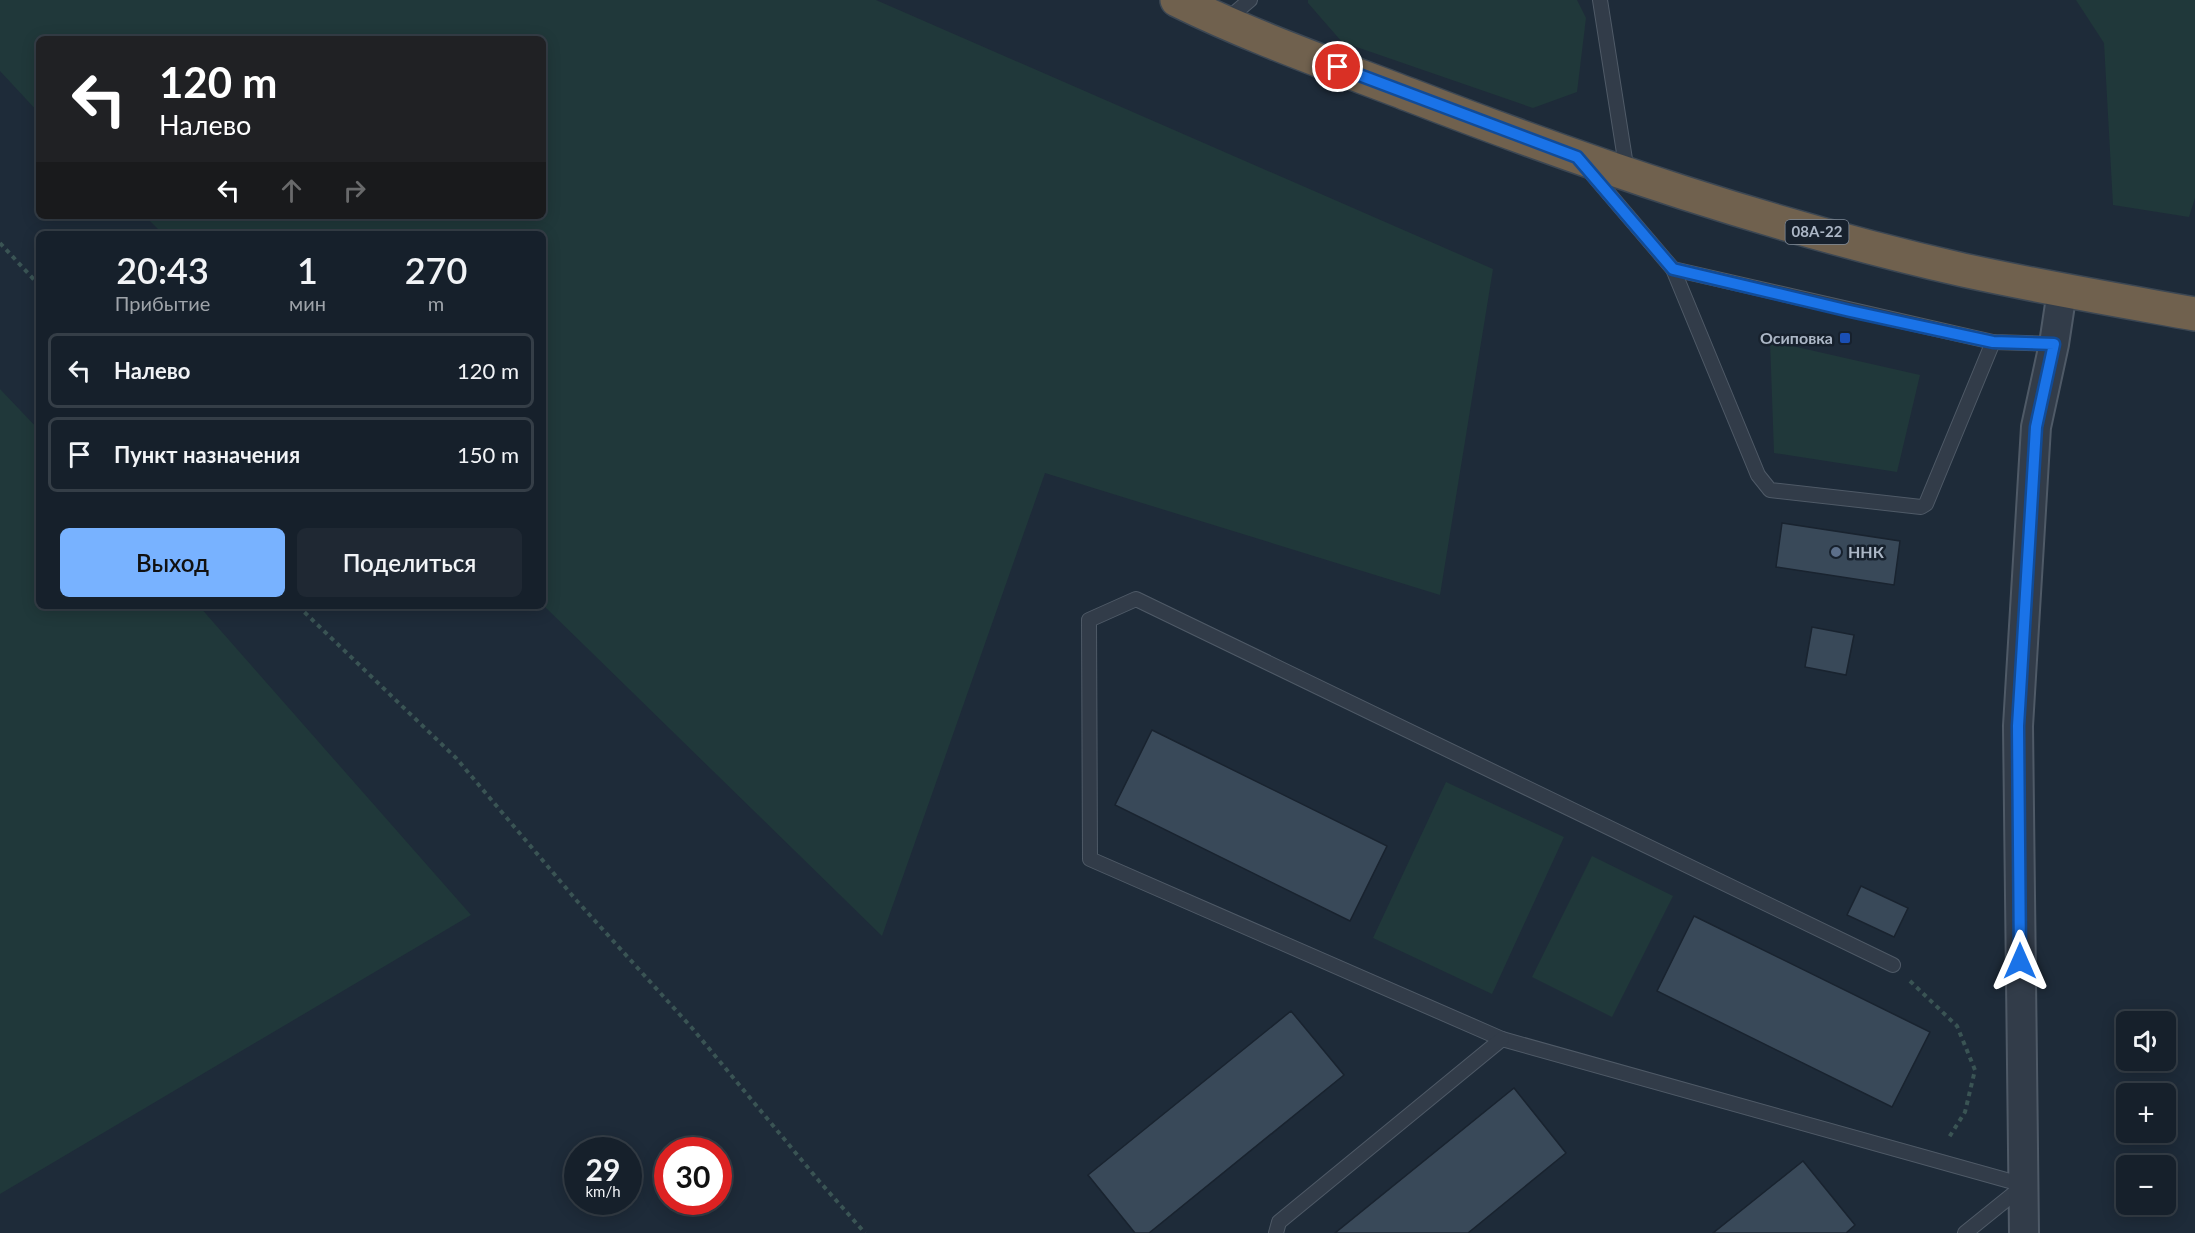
<!DOCTYPE html>
<html lang="ru">
<head>
<meta charset="utf-8">
<style>
  :root { --surface:#16202b; --page:#1f2833; --text:#f1f3f6; --muted:#9ea3a9; --line:#353e47; --accent:#78b2ff }
  body { margin:0; font-family:Lato,sans-serif; background:var(--page); color:var(--text); height:100vh; display:flex; flex-direction:column; font-size:22px; white-space:nowrap }
  * { box-sizing:border-box; margin:0 }
  p { font-size:20px; color:var(--muted) }
  .icon { flex:none; width:33px; height:33px; fill:none; stroke:currentColor; stroke-width:2; stroke-linecap:round; stroke-linejoin:round }
  .map { position:relative; flex:1; overflow:hidden }
  .details { position:absolute; left:36px; top:231px; width:510px; height:378px; display:flex; flex-direction:column; background:var(--surface); border-radius:9px; box-shadow:0 3px 15px #0003,0 0 0 2px var(--line) }
  .details>* { flex:none }
  .hud { position:absolute; left:36px; top:36px; width:510px; height:183px; border-radius:9px; box-shadow:0 3px 15px #0003,0 0 0 2px var(--line); background:#202124; color:#fff; overflow:hidden }
  .tools { position:absolute; left:2116px; top:1011px; display:grid; gap:12px }
  .tools a { display:grid; place-items:center; width:60px; height:60px; border-radius:9px; background:var(--surface); box-shadow:0 3px 15px #0003,0 0 0 2px var(--line); font-size:30px }
  .speed { position:absolute; left:564px; top:1137px; display:flex; gap:12px; font-size:30px; font-weight:700; text-align:center }
  .speed>* { display:grid; place-content:center; width:78px; height:78px; border-radius:50%; background:var(--surface); box-shadow:0 3px 15px #0003,0 0 0 2px var(--line); line-height:1 }
  .speed small { font-size:15px; font-weight:400 }
  .speed .limit { border:9px solid #d22; background:#fff; color:#111 }
  .pin { position:absolute; display:grid; place-items:center; width:51px; height:51px; color:#fff; margin:-26px; border:3px solid #fff; border-radius:50%; box-shadow:0 2px 6px #0007 }
  .me { position:absolute; width:66px; margin:-33px; rotate:0deg; stroke-linejoin:round; filter:drop-shadow(0 0 4px #0008) }
  .turn { display:flex; align-items:center; gap:21px; height:126px; padding:0 24px; font-size:27px }
  .turn .icon { width:78px; height:78px; stroke-width:2.5 }
  .turn b { display:block; font-size:42px; line-height:51px }
  .lanes { display:flex; align-items:center; height:57px; padding:0 24px; background:#0003; justify-content:center; gap:30px; direction:ltr }
  .lanes .off { opacity:.35 }
  .eta { display:flex; justify-content:space-evenly; align-items:center; height:102px; text-align:center }
  .eta b { font-size:36px; font-weight:600; line-height:42px }
  .action { display:flex; gap:12px; margin-top:auto; padding:12px 24px }
  .action a { flex:1; height:69px; border-radius:9px; background:var(--accent); color:#111; font-size:24px; font-weight:600; line-height:69px; text-align:center }
  .action a+a { background:var(--page); color:var(--text) }
  ul { padding:0; list-style:none }
  li { display:flex; align-items:center; gap:18px; height:75px; margin:0 12px 9px; padding:0 12px; border:3px solid var(--line); border-radius:9px }
  li div { flex:1 }
  li b { display:block; font-size:22px }
  li em { font-style:normal }
  .map>svg:first-child { display:block }
  .green { fill:#20383a }
  .building { fill:#394959; stroke:#19232f; stroke-width:1.5 }
  .lines { fill:none; stroke-linecap:round; stroke-linejoin:round }
  .lane-casing { stroke:#4f5a67; stroke-width:16 }
  .street-casing { stroke:#4f5a67; stroke-width:32 }
  .highway-casing { stroke:#3c4753; stroke-width:36 }
  .path { stroke:#3a5454; stroke-width:4; stroke-dasharray:4.5 4.5; stroke-linecap:butt }
  .lane { stroke:#323c49; stroke-width:14 }
  .street { stroke:#323c49; stroke-width:28 }
  .highway { stroke:#70614e; stroke-width:33 }
  .route-casing { stroke:#114b97; stroke-width:15 }
  .route { stroke:#1a73e8; stroke-width:10 }
  .transit-dot { fill:#1a4fb4; stroke:#17212d; stroke-width:2 }
  .service-dot { fill:#5c6f8a; stroke:#17212d; stroke-width:2 }
  .labels { text-anchor:middle; stroke-width:5; stroke-linejoin:round; paint-order:stroke }
  .shield { fill:#17212d; stroke:#7f8a98; stroke-width:1.5 }
  .shield-label { font-size:15px; font-weight:bold; fill:#acb7c6 }
  .poi-label { font-size:16px; font-weight:bold; fill:#acb7c6; stroke:#17212d; text-anchor:end }
</style>
</head>
<body>
<div class="map">
<svg width="2195" height="1233" viewBox="0 0 2195 1233">
  <rect width="100%" height="100%" fill="#1e2b39"/>
  <!-- green -->
  <g class="green">
    <path d="M0,0H876L1493,269L1440,595L1045,473L882,936L543,605V234H163L145,216H543V39H39V113L0,71Z"/>
    <path d="M1308,0H1577L1586,18L1577,92L1533,108L1342,42L1308,3Z"/>
    <path d="M2076,0H2195V198L2189,217L2113,205L2104,43Z"/>
    <path d="M1770,341L1920,375L1897,472L1774,453Z"/>
    <path d="M0,389L39,430V606H199L471,915L0,1194Z"/>
    <path d="M1446,782L1564,837L1492,994L1373,938Z"/>
    <path d="M1592,856L1673,896L1612,1017L1532,977Z"/>
  </g>
  <!-- building -->
  <g class="building">
    <path d="M1782,523L1900,541L1894,585L1776,567Z"/>
    <path d="M1812,627L1854,635L1846,675L1805,667Z"/>
    <path d="M1152,730L1387,846L1350,921L1115,805Z"/>
    <path d="M1861,886L1908,908L1894,937L1847,915Z"/>
    <path d="M1694,916L1930,1032L1892,1107L1657,991Z"/>
    <path d="M1291,1011L1344,1075L1149,1233H1135L1088,1175Z"/>
    <path d="M1514,1088L1566,1153L1468,1233H1335Z"/>
    <path d="M1803,1161L1855,1225L1846,1233H1713Z"/>
  </g>
  <g class="lines">
    <defs>
      <g id="lane">
        <path d="M1600,0L1627,172"/>
        <path d="M1224,22L1250,0"/>
        <path d="M1586,167L1673,269L1758,475L1770,490L1921,507L1926,504L1993,342"/>
        <path d="M1673,269L1993,342L2054,344"/>
        <path d="M1893,965L1136,599L1089,620L1090,859L1502,1039L2024,1185"/>
        <path d="M1276,1233L1279,1222L1502,1039"/>
        <path d="M1965,1233L2022,1187"/>
      </g>
      <path id="street" d="M2024,1233L2018,726L2036,427L2054,344L2062,291"/>
      <path id="highway" d="M1177,0C1252,37 1332,65 1410,95C1591,165 1774,227 1963,270C2040,287 2117,300 2195,314"/>
    </defs>
    <!-- lane casing -->
    <use href="#lane" class="lane-casing"/>
    <!-- street casing -->
    <use href="#street" class="street-casing"/>
    <!-- highway casing -->
    <use href="#highway" class="highway-casing"/>
    <!-- path -->
    <g class="path">
      <path d="M0,243L39,285"/>
      <path d="M298,606L456,758L577,901L692,1028L819,1181L865,1233"/>
      <path d="M1910,981L1957,1026L1975,1070L1965,1112L1948,1139"/>
    </g>
    <!-- lane -->
    <use href="#lane" class="lane"/>
    <!-- street -->
    <use href="#street" class="street"/>
    <!-- highway -->
    <use href="#highway" class="highway"/>
  </g>
  <g class="lines">
    <defs>
      <path id="route" d="M1338,67L1577,157L1673,269L1850,311L1993,342L2054,344L2036,427L2018,726L2020,961"/>
    </defs>
    <!-- route casing -->
    <use href="#route" class="route-casing"/>
    <!-- route -->
    <use href="#route" class="route"/>
  </g>
  <!-- markers -->
  <rect class="transit-dot" x="1839" y="332" width="12" height="12" rx="3"/>
  <circle class="service-dot" cx="1836" cy="552" r="6"/>
  <g class="labels">
    <!-- shield labels -->
    <rect class="shield" x="1785.5" y="220" width="63" height="24" rx="4.5"/>
    <g class="shield-label">
      <text x="1817" y="237">08А-22</text>
    </g>
    <!-- poi labels -->
    <g class="poi-label">
      <text x="1833" y="344">Осиповка</text>
      <text x="1848" y="558" text-anchor="start">ННК</text>
    </g>
  </g>
</svg>
<div class="tools">
<a><svg class="icon" aria-label="sound" viewBox="0 0 24 24"><path d="M4 9h4l5-4v14l-5-4H4zM17 9q2 3 0 6"/></svg></a>
<a>+</a>
<a>−</a>
</div>
<div class="speed"><div>29<small>km/h</small></div><div class="limit">30</div></div>
<div class="pin" style="left:1338px;top:67px;background:#d93025"><svg class="icon" aria-label="arrive" viewBox="0 0 24 24"><path d="M6 21V4h12l-3 4 3 4H6"/></svg></div>
<svg class="me" style="left:2020px;top:961px" viewBox="-20 -20 40 40"><path d="M0-17L14 15 0 8-14 15z" fill="#1a73e8" stroke="#fff" stroke-width="4"/></svg>
<div class="hud">
<div class="turn"><svg class="icon" aria-label="left" viewBox="0 0 24 24"><path d="M17 20v-9H6M10 6l-5 5 5 5"/></svg><div><b>120 m</b>Налево</div></div>
<div class="lanes"><svg class="icon" aria-label="left" viewBox="0 0 24 24"><path d="M17 20v-9H6M10 6l-5 5 5 5"/></svg><svg class="icon off" aria-label="ahead" viewBox="0 0 24 24"><path d="M12 20V5M6 11l6-6 6 6"/></svg><svg class="icon off" aria-label="right" viewBox="0 0 24 24"><path d="M7 20v-9h11M14 6l5 5-5 5"/></svg></div>
</div>
<section class="details">
<div class="eta">
<div><b>20:43</b><p>Прибытие</p></div>
<div><b>1</b><p>мин</p></div>
<div><b>270</b><p>m</p></div>
</div>
<ul>
<li><svg class="icon" aria-label="left" viewBox="0 0 24 24"><path d="M17 20v-9H6M10 6l-5 5 5 5"/></svg><div><b>Налево</b></div><em>120 m</em></li>
<li><svg class="icon" aria-label="arrive" viewBox="0 0 24 24"><path d="M6 21V4h12l-3 4 3 4H6"/></svg><div><b>Пункт назначения</b></div><em>150 m</em></li>
</ul>
<div class="action"><a>Выход</a><a>Поделиться</a></div>
</section>
</div>
</body>
</html>
